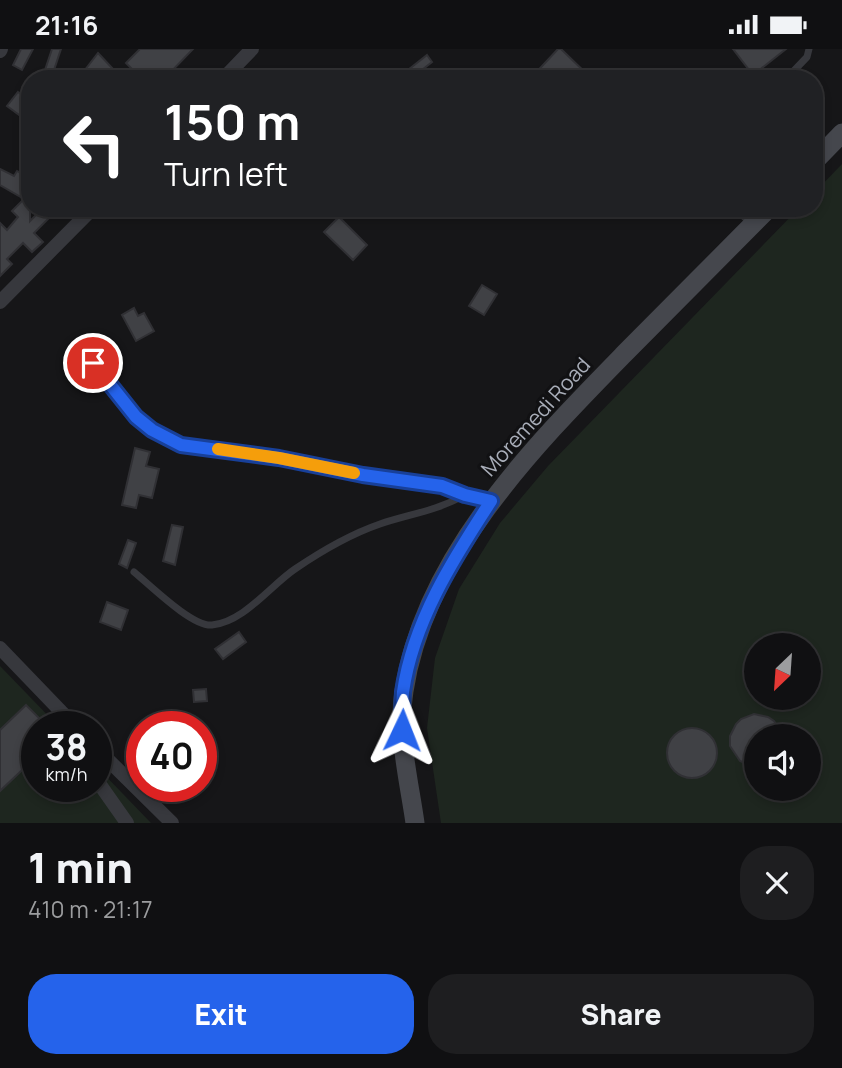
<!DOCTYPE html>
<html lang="en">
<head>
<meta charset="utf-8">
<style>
  :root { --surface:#101012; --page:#1e1e20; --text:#f1f3f6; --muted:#9c9d9f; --line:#303032; --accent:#2563eb }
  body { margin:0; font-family:Manrope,sans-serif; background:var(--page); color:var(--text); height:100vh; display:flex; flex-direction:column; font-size:26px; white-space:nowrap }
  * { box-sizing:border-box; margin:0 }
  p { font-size:23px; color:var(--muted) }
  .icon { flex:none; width:38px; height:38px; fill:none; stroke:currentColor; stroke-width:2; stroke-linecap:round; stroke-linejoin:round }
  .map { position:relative; height:774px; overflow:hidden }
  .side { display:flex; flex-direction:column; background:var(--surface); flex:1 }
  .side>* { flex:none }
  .top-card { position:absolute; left:21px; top:21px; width:802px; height:147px; border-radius:28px; box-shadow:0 4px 10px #0003,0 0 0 2px var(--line); background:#202124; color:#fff; overflow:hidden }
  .needle { width:46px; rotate:205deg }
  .tools { position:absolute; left:744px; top:584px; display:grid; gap:14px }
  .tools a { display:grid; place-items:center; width:77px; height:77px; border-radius:50%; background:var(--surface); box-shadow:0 4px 10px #0003,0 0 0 2px var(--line); font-size:35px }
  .speed { position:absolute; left:21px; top:662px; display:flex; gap:14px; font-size:35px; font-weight:700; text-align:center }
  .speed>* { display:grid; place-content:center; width:91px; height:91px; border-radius:50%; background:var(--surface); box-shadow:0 4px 10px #0003,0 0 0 2px var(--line); line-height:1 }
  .speed small { font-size:18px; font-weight:400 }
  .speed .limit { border:10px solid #d22; background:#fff; color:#111 }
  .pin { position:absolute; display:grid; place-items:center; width:60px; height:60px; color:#fff; margin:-30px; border:4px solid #fff; border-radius:50%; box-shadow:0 2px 7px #0007 }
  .me { position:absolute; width:77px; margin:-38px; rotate:2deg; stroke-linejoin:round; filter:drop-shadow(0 0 5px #0008) }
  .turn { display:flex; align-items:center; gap:24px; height:147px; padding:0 28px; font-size:32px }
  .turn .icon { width:91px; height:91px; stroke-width:2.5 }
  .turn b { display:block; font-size:49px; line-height:60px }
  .round { display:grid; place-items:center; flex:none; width:74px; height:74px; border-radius:28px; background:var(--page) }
  .head { display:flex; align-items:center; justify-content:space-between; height:119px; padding:0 28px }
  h1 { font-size:42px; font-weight:800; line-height:52px }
  .button { display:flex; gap:14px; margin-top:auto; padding:14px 28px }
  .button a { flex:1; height:80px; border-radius:28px; background:var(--accent); color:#fff; font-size:28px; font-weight:800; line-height:80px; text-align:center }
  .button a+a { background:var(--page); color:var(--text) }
  .status { display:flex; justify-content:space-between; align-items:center; height:49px; padding:0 35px; background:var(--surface); direction:ltr }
  .status svg { height:19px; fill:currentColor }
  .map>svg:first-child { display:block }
  .green { fill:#1e261f; fill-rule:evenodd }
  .building { fill:#404145; stroke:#303034; stroke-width:2 }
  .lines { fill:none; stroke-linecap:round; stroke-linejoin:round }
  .lane { stroke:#37383d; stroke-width:7 }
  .street { stroke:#37383d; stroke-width:14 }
  .secondary { stroke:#45474d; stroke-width:19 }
  .route-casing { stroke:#184099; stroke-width:18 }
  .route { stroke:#2563eb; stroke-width:12 }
  .slow { stroke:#f59e0b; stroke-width:12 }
  .labels { text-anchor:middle; stroke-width:6; stroke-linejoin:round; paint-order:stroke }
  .street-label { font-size:21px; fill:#a8adb8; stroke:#111113 }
</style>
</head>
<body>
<div class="status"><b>21:16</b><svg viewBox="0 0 49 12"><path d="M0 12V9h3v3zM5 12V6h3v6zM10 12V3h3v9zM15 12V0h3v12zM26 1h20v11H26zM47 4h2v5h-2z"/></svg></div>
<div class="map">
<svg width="842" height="774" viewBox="0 0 842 774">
  <rect width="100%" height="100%" fill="#161618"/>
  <!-- green -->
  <g class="green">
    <path d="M842,115V774H441L427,679L435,609L459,540L500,474L548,417L799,159H814V144ZM756,597H808V649H756ZM756,688H808V740H756Z"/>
    <path d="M0,617L58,677H37V737H96V717L151,774H0Z"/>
  </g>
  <!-- building -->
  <g class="building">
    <path d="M21,0H33L22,21L13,16Z"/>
    <path d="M52,0H61L51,30H42Z"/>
    <path d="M140,0H193L164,30H142L126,14Z"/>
    <path d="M558,0H561L592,30H530Z"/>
    <path d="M733,0H786L753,26Z"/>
    <path d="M98,4L114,21L107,30H78Z"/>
    <path d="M427,6L432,13L413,28L408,21Z"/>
    <path d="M18,43L30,52V74L7,57Z"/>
    <path d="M0,120L14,127L17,122L26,127L21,136L30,144V172L42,160L50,168L34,184L43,193L32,203L23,194L7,210L12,215L0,227V174L7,181L18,168L12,162L24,150L0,136Z"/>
    <path d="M339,168L367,196L353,211L324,183Z"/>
    <path d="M482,236L497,245L484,266L469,257Z"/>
    <path d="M134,259L138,267L144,264L154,282L136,292L122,266Z"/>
    <path d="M135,399L150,403L146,417L159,420L152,449L139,446L136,459L122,456Z"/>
    <path d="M172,476L183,478L175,516L163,512Z"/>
    <path d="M128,491L136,494L127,519L119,515Z"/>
    <path d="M107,553L128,561L121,581L100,573Z"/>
    <path d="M239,583L246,593L223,610L215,600Z"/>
    <path d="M206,640L207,652L194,653L193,641Z"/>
    <path d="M26,656L47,677H37V707L0,742V681Z"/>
    <path d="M754,665L768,668L774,672L784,688H756V719L740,712L730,697V687L736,675L741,670Z"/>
    <circle cx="692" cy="704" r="25"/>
  </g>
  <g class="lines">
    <!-- lane -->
    <g class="lane">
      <path d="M786,30L807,8L809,0"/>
      <path d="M734,159L752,175"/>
      <path d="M93,314L137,368L152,381L181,395L279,409L363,426L442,437L465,446L490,452"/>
      <path d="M134,523C150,536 192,578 212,576C244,573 271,536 295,520C320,503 351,485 380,475C410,465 436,462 465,446"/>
    </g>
    <!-- street -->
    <g class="street">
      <path d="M0,2L1,0"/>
      <path d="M223,30L252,0"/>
      <path d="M0,253L93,159"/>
      <path d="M0,599L75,677"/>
      <path d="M96,699L172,774"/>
      <path d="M96,730L127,774"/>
    </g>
    <!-- secondary -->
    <g class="secondary">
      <path d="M814,113L842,84"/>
      <path d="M415,774C409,731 397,686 404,642C424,509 533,398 623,306C672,257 720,208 769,159"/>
    </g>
  </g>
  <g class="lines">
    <defs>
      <path id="route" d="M93,314L136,368L152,381L181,396L279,409L363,426L442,437L465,446L491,452C453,510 413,573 403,643C402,656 402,669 402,681"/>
    </defs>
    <!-- route casing -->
    <use href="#route" class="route-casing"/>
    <!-- route -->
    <use href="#route" class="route"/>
    <!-- slow -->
    <path class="slow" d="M218,400L279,409L354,424"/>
  </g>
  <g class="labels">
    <!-- street labels -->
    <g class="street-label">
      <text transform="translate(536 368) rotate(-48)" y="7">Moremedi Road</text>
    </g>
  </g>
</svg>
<div class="tools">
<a><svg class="needle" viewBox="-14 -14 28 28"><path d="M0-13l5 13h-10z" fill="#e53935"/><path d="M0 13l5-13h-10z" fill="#9c9d9f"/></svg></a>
<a><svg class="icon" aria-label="sound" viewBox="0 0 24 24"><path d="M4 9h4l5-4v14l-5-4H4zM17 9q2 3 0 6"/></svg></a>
</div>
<div class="speed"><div>38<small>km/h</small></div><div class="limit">40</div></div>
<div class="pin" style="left:93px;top:314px;background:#d93025"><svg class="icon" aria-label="arrive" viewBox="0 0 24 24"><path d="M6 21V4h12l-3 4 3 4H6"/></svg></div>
<svg class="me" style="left:402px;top:681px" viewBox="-20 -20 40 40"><path d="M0-17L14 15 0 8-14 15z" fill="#2563eb" stroke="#fff" stroke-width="4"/></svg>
<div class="top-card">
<div class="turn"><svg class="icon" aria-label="left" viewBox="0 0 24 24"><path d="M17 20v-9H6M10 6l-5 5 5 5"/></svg><div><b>150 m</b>Turn left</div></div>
</div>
</div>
<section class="side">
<div class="head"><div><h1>1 min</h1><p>410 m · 21:17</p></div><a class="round"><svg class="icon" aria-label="close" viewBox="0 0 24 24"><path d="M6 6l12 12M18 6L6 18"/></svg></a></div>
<div class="button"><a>Exit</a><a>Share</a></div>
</section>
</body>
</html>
